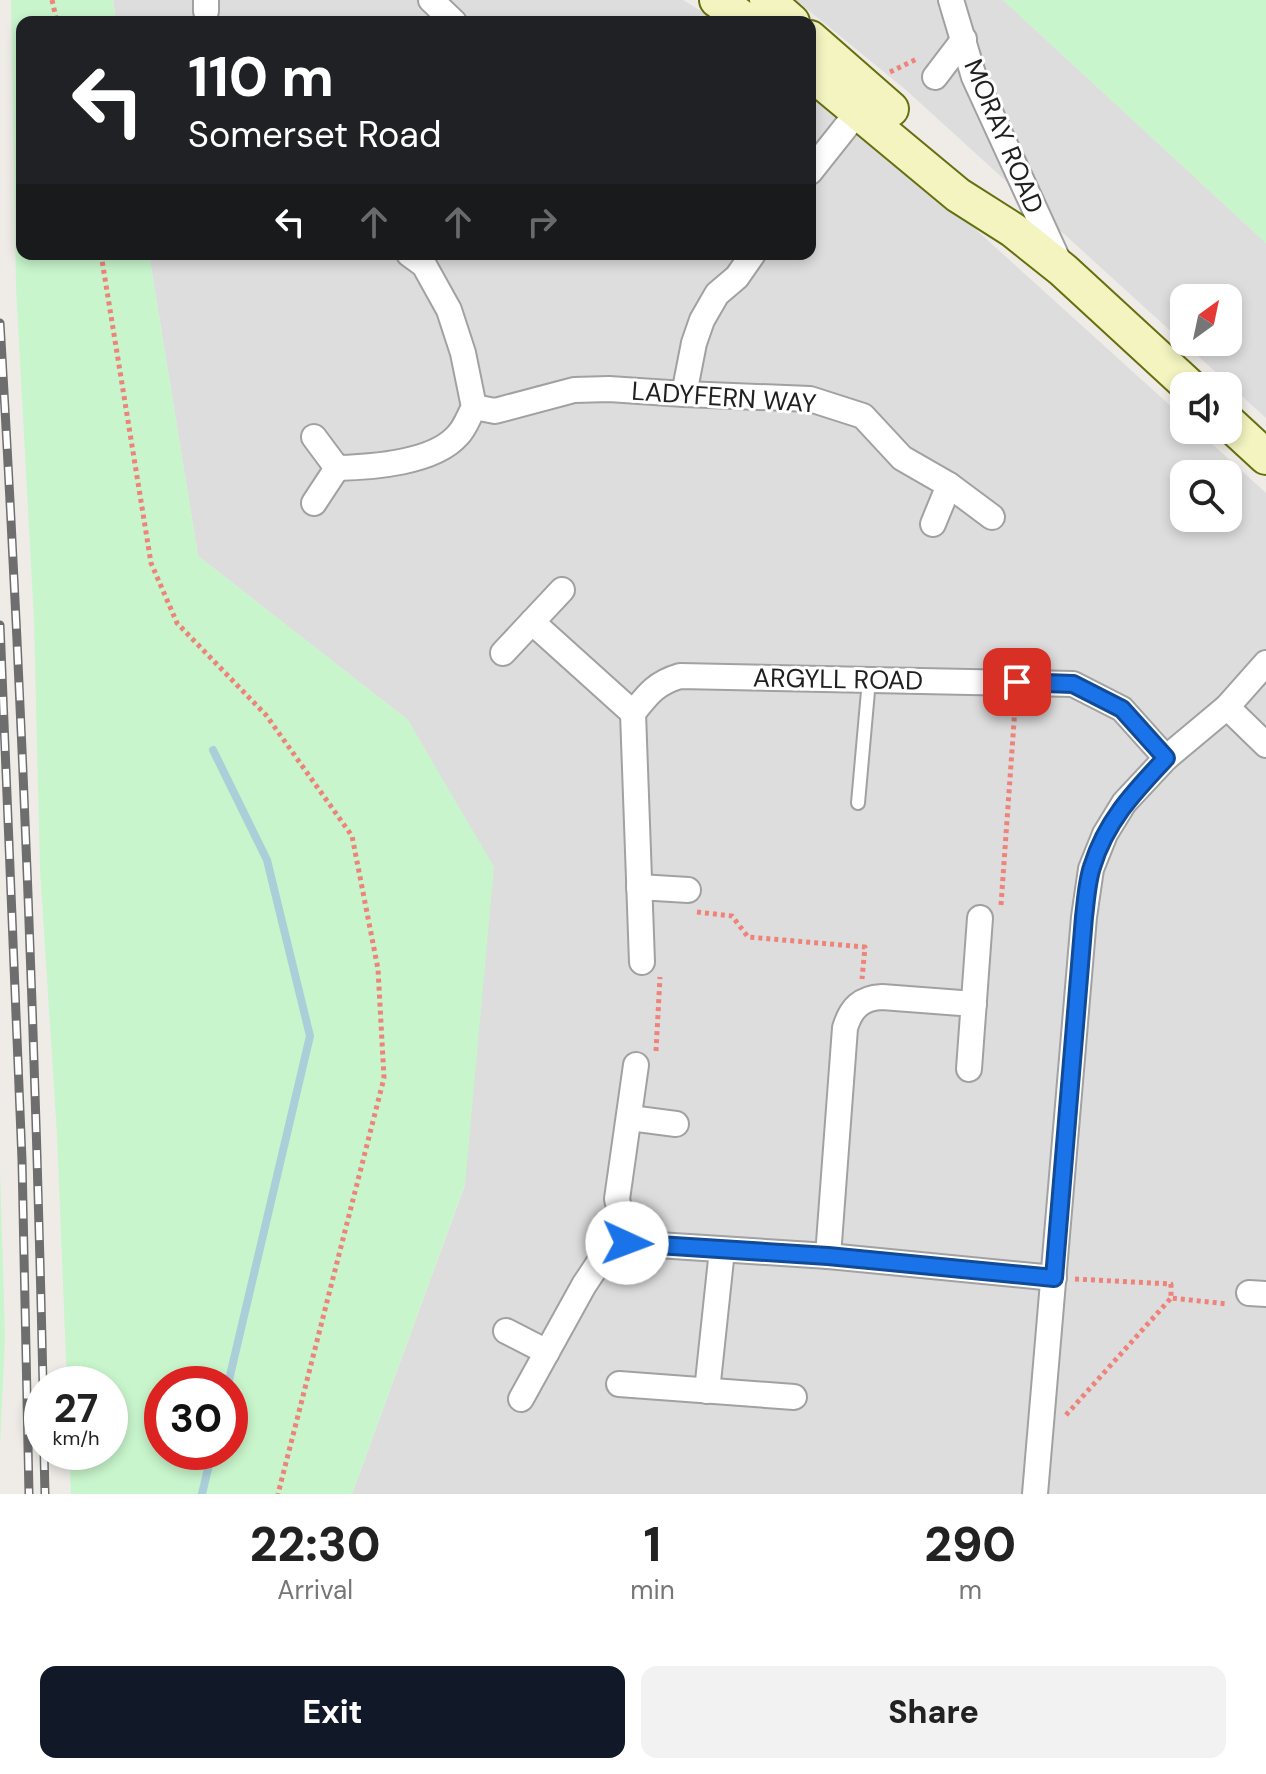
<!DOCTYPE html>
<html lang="en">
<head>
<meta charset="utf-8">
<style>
  :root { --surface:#fff; --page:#f2f2f2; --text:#222; --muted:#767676; --accent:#111827 }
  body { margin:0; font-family:"DM Sans",sans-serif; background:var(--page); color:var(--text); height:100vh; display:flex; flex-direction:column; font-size:30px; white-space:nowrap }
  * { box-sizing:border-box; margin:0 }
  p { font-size:26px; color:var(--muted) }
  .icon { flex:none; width:44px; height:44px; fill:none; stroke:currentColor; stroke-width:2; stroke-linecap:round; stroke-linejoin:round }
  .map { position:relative; height:1494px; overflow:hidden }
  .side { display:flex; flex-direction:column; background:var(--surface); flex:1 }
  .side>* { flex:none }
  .top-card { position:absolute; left:16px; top:16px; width:800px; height:244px; border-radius:16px; box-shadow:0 4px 12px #0003; background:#202124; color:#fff; overflow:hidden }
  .needle { width:52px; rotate:33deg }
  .tools { position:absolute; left:1170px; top:284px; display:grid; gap:16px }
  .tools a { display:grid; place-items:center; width:72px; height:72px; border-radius:16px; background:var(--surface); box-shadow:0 4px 12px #0003; font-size:40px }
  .speed { position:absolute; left:24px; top:1366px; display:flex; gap:16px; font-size:40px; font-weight:700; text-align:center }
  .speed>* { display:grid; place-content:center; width:104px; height:104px; border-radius:50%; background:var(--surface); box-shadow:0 4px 12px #0003; line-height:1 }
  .speed small { font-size:20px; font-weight:400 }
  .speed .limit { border:12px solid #d22; background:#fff; color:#111 }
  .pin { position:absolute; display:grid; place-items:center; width:68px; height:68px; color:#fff; margin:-34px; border-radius:16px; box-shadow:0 4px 12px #0006 }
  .me { position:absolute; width:88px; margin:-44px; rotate:92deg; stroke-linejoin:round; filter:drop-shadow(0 0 6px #0008) }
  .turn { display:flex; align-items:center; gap:28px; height:168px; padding:0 40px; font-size:36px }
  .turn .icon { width:104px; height:104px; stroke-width:2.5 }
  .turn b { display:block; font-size:56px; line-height:68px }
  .lanes { display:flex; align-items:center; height:76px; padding:0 40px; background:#0003; justify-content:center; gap:40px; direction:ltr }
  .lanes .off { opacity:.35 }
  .eta { display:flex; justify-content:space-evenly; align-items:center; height:136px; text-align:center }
  .eta b { font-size:48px; font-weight:800; line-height:56px }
  .primary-button { display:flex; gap:16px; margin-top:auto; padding:16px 40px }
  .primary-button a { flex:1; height:92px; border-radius:16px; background:var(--accent); color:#fff; font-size:32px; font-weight:800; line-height:92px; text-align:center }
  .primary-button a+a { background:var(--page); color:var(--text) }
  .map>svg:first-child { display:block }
  .residential { fill:#dedddd; fill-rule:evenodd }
  .park { fill:#c8f5cb; fill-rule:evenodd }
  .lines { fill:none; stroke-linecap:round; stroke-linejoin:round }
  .stream { stroke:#abcfd9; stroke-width:8 }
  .lane-casing { stroke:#a1a1a1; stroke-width:16 }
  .street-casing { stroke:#a1a1a1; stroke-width:28 }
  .secondary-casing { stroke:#666f0e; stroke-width:38 }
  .path { stroke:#ee8379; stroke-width:5; stroke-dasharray:4 4; stroke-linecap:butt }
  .lane { stroke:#fff; stroke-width:12 }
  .street { stroke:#fff; stroke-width:24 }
  .secondary { stroke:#f3f4c0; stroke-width:34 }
  .rail-casing { stroke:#6e6e6e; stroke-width:9 }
  .rail { stroke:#fff; stroke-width:6; stroke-dasharray:18; stroke-linecap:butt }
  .route-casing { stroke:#114b97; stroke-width:20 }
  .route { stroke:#1a73e8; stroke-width:14 }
  .labels { text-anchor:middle; stroke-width:6; stroke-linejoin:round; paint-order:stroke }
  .street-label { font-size:26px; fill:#202020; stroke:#fff }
</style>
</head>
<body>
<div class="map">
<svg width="1266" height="1494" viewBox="0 0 1266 1494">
  <rect width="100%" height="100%" fill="#efece7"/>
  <!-- residential -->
  <g class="residential">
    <path d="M113,0H683L719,22H116Z"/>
    <path d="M796,0H1003L1266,243V418L906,90ZM1184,298H1228V342H1184Z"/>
    <path d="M810,91L889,151L1184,418V430H1197L1266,493V1494H352L465,1185L408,720L198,556L149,254H810ZM1184,474H1228V518H1184Z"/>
  </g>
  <!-- park -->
  <g class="park">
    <path d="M11,0H113L116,22H22V254H149L198,556L408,720L494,867L465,1184L352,1494H71L69,1452H110V1384H67L57,1135L40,869L34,620L16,287ZM162,1384H230V1452H162Z"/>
    <path d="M1004,0H1266V243L1003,0Z"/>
    <path d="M0,1168L5,1337L0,1446Z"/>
  </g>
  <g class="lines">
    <!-- stream -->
    <g class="stream">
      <path d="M213,750L267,860L310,1036L228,1384"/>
      <path d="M202,1494L212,1452"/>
    </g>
    <defs>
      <path id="lane" d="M858,803L869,680"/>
      <g id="street">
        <path d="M431,0L454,22"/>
        <path d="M951,0L974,77L1060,264"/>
        <path d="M206,11V0"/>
        <path d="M935,77L964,39"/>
        <path d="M810,172L868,99"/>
        <path d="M684,394L694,343L702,320L717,294L737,277L753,254"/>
        <path d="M474,407L495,411L574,390L609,389L684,394L810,399L863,416L902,458L949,485L992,517"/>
        <path d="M314,437L337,468C372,467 434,463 458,435C465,428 469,416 474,407L463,353L449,310L424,265L409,254"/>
        <path d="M314,503L337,468"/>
        <path d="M933,524L949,485"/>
        <path d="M532,622L633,713"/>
        <path d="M503,653L562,590"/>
        <path d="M1227,707L1266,745"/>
        <path d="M633,713C648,694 656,683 680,676L1073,684L1122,709L1166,758"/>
        <path d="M633,713L642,962"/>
        <path d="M639,887L688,890"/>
        <path d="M969,1069L980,918"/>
        <path d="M630,1118L676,1124"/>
        <path d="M627,1243L617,1199L636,1065"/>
        <path d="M828,1256L845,1028C851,1008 861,998 882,997L974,1004"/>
        <path d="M1249,1293L1266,1294"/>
        <path d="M506,1331L547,1352"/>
        <path d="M619,1384L794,1397"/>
        <path d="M707,1391L722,1250"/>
        <path d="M521,1399L584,1285L600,1261L614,1250L627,1243L828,1256L1054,1278"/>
        <path d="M1035,1494L1084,917L1091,869L1105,834L1124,803L1166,758L1227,707L1266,663"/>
      </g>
      <g id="secondary">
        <path d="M717,0L748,22"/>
        <path d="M767,0L792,22"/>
        <path d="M810,38L891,109"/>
        <path d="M810,72L958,195L1013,230L1063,270L1189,386"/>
        <path d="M1228,422L1266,457"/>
      </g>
    </defs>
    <!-- lane casing -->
    <use href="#lane" class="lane-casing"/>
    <!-- street casing -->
    <use href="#street" class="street-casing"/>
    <!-- secondary casing -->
    <use href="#secondary" class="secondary-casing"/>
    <!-- path -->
    <g class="path">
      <path d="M52,0L57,22"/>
      <path d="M890,72L917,59"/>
      <path d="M101,254L151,563L177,623L266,715L352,836L378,969L384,1078L278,1494"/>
      <path d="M1001,905L1015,708"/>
      <path d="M697,912L732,916L748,937L865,947L862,979"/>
      <path d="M656,1051L660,977"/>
      <path d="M1075,1279L1171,1284V1298L1228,1304"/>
      <path d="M1066,1415L1171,1298"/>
    </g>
    <!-- lane -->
    <use href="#lane" class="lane"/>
    <!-- street -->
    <use href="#street" class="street"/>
    <!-- secondary -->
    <use href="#secondary" class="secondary"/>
    <defs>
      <g id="rail">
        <path d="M0,323C21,676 35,1030 43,1384"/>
        <path d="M0,625L22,1160L29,1494"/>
        <path d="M44,1452L45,1494"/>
      </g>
    </defs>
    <!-- rail casing -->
    <use href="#rail" class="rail-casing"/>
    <!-- rail -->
    <use href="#rail" class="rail"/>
  </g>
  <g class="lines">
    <defs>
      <path id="route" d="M627,1243L828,1256L1054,1278L1084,917C1086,901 1087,882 1092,867C1106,821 1134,792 1166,758L1122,709L1073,684L1017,682"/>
    </defs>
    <!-- route casing -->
    <use href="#route" class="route-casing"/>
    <!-- route -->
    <use href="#route" class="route"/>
  </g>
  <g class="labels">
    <!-- street labels -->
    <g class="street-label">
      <text transform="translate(1004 136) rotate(67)" y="9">MORAY ROAD</text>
      <text transform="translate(724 397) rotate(4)" y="9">LADYFERN WAY</text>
      <text transform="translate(838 679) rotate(1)" y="9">ARGYLL ROAD</text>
    </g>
  </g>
</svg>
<div class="tools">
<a><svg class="needle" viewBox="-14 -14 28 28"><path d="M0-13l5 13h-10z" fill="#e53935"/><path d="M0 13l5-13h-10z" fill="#767676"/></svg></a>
<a><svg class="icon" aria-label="sound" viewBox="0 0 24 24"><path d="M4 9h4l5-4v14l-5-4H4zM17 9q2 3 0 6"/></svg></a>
<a><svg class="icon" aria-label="search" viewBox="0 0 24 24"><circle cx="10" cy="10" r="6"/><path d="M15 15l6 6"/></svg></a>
</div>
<div class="speed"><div>27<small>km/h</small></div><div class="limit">30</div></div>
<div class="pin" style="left:1017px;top:682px;background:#d93025"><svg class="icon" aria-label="arrive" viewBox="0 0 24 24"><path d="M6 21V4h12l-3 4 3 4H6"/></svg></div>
<svg class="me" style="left:627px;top:1243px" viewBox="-20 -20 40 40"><circle r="19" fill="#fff"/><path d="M0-13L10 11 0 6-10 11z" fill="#1a73e8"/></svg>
<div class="top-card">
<div class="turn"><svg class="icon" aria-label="left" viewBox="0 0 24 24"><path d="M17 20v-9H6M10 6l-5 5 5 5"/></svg><div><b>110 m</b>Somerset Road</div></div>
<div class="lanes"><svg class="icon" aria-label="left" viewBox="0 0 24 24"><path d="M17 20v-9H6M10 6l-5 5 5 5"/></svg><svg class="icon off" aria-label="ahead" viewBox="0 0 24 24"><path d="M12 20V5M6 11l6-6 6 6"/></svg><svg class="icon off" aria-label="ahead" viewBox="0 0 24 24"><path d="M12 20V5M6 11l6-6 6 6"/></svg><svg class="icon off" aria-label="right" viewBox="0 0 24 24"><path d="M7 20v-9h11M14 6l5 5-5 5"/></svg></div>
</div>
</div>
<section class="side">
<div class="eta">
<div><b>22:30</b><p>Arrival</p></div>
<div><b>1</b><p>min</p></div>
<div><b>290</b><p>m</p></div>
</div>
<div class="primary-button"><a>Exit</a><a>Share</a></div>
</section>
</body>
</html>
